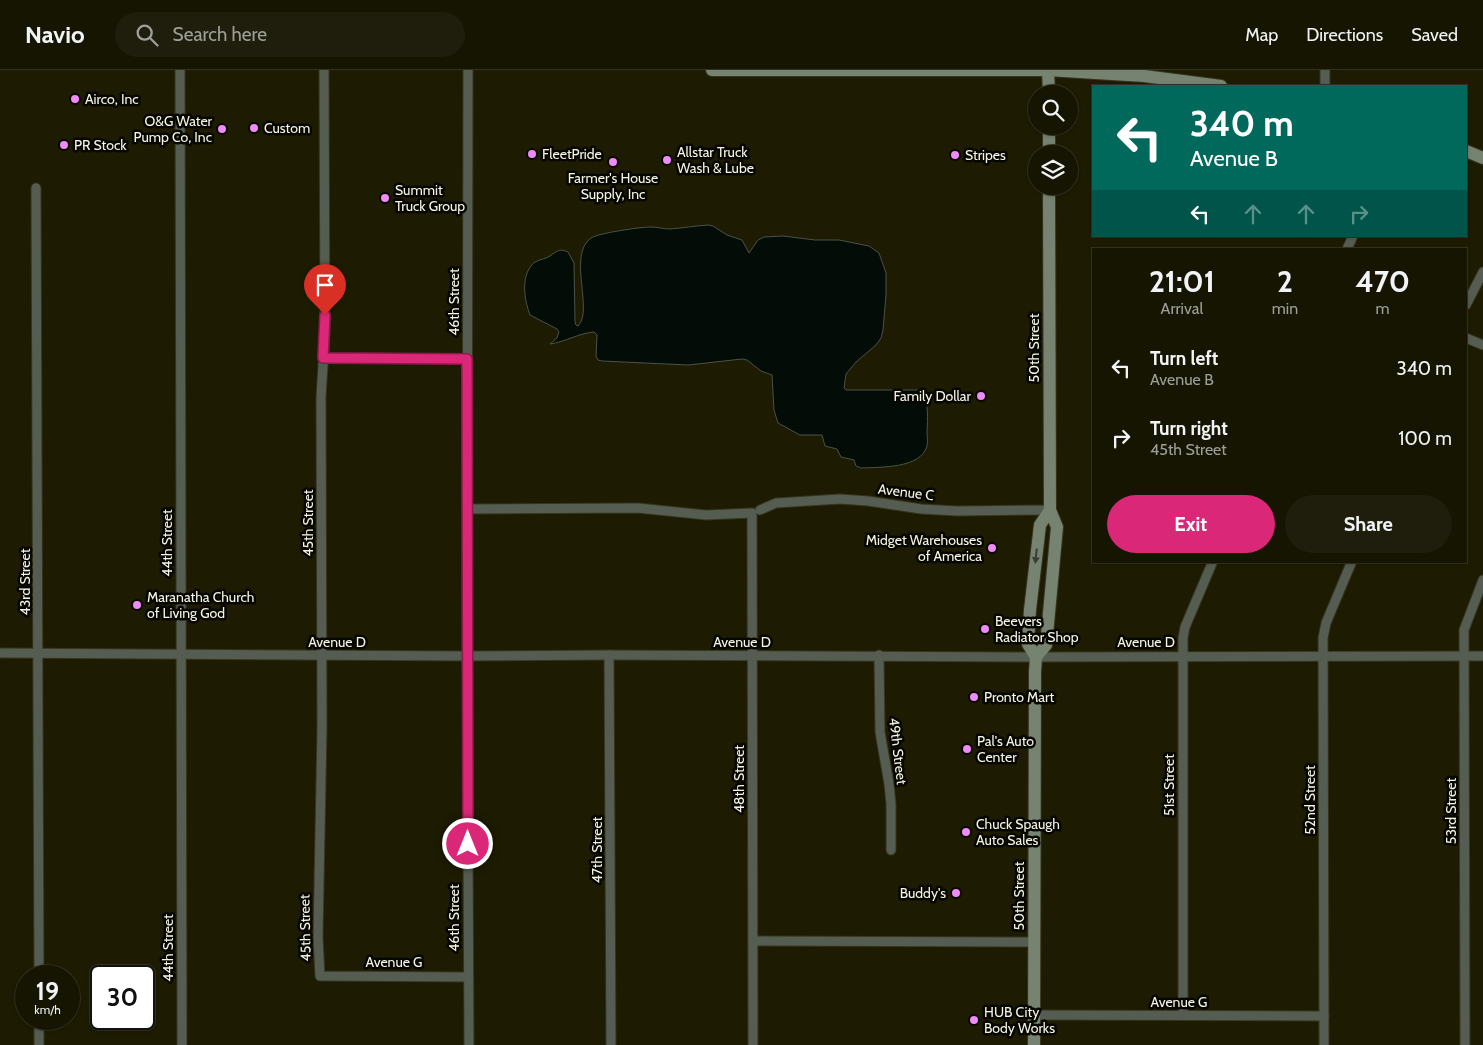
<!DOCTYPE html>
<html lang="en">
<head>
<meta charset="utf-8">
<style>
  :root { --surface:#161502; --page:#1f1e0c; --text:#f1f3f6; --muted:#9e9f99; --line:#353424; --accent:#db2777 }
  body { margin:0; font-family:Cabin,sans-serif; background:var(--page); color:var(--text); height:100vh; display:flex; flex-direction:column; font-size:19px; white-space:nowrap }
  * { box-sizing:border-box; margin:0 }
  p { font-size:16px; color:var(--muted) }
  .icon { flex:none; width:28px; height:28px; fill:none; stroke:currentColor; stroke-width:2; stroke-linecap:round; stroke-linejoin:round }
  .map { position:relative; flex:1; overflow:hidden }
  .drawer { position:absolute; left:1092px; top:178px; width:375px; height:315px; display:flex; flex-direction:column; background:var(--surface); border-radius:0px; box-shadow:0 1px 4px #0004,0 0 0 1px var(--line) }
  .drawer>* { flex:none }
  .top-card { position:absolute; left:1092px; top:15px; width:375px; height:152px; border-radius:0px; box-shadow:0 1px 4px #0004,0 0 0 1px var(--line); background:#00695c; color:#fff; overflow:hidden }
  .controls { position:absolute; left:1028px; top:15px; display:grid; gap:10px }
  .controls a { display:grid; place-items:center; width:50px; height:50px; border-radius:50%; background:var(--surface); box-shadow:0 1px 4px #0004,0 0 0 1px var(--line); font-size:25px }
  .speed { position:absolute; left:15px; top:895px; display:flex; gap:10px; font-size:25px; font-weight:700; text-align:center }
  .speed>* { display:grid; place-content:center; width:65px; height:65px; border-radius:50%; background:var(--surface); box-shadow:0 1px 4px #0004,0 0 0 1px var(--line); line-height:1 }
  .speed small { font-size:12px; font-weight:400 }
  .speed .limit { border:2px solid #111; border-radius:8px; background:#fff; color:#111 }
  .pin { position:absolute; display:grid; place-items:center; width:42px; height:42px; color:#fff; margin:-51px -21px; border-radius:50% 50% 50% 0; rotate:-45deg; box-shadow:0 0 5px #0007 }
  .pin .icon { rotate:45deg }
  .me { position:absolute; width:55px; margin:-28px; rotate:0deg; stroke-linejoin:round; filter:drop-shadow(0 0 4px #0008) }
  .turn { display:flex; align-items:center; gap:18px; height:105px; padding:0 15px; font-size:22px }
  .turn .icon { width:65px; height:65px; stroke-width:2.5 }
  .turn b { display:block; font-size:35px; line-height:42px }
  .lanes { display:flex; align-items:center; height:48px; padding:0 15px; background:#0003; justify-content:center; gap:25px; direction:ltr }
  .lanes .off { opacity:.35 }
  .eta { display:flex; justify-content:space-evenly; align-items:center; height:85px; text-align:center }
  .eta b { font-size:30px; font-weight:700; line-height:35px }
  .action { display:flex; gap:10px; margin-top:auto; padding:10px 15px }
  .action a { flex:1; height:58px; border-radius:30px; background:var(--accent); color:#fff; font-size:20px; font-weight:700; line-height:58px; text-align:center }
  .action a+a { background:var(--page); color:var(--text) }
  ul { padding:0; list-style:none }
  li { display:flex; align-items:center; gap:15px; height:70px; padding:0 15px }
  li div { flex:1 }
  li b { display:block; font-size:19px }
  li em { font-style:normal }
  header { display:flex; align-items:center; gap:30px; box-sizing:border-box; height:70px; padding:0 25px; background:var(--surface); border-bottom:1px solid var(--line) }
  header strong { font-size:24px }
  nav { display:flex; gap:28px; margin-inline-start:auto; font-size:18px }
  .search { width:350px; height:45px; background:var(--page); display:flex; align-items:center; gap:12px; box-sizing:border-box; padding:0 18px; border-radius:28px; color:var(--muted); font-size:19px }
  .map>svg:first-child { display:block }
  .water { fill:#030c07; stroke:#4b5249 }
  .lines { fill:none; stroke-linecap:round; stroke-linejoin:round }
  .street-casing { stroke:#37361d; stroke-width:11 }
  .secondary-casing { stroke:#37361d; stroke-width:14 }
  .street { stroke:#555d52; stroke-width:9 }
  .secondary { stroke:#768371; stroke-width:12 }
  .oneway { fill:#393e33 }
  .route-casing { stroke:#8e194d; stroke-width:12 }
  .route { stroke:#db2777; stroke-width:9 }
  .poi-dot { fill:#ee8bf8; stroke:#070601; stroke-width:2 }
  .labels { text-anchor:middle; stroke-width:5; stroke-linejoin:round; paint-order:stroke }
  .poi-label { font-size:14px; fill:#f4f5e4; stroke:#070601; text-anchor:start }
  .street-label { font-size:14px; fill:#f4f5e4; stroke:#070601 }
</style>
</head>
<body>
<header>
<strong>Navio</strong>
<div class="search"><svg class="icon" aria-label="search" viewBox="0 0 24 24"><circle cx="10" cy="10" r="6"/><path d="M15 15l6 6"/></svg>Search here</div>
<nav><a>Map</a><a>Directions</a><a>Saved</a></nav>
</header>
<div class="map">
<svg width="1483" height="975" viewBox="0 0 1483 975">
  <rect width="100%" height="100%" fill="#1d1c02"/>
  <!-- water -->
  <path class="water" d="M708,155L713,156L727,165L742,170L749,183L758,170L764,167L783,166L815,170H839L869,176L879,183L886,203V225L883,260L881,268L876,275L856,292L846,304L844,318L846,320H920L924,322C928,335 928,348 927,361C927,366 928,371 927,376C921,399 879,397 861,398L856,396L854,390L841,387L837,379L825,376L822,365H800L778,353L774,340L772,305L761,301L747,290L742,289L688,295L602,291L598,290L596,286L597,265L594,262C579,263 565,272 550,274L557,268L559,262L557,259L530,245C524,229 520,204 535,192C540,189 546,189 550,186C557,181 560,178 568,182L574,193L575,252L576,255L578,256C594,241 567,185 591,168C599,163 640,157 651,157C657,157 664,159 670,159C682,158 695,156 708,155Z"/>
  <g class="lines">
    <defs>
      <g id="street">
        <path d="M180,0L182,975"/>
        <path d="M324,0L325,264L321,327L322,658L318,867L320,906L468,907"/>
        <path d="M468,0L467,586L469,975"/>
        <path d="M1325,16V0"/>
        <path d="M36,118L39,906"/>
        <path d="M1347,179L1353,166"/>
        <path d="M1466,235L1483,202"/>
        <path d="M1466,268L1483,275"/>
        <path d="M323,288L467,289"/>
        <path d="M467,439L638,438L706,445L752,443L753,975"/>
        <path d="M760,440L776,433L840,429L868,431L921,439L957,441L1050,440"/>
        <path d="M0,583L467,586L609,585L1036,587L1483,586"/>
        <path d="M609,585L611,975"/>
        <path d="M879,585L880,662L889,714L891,734V780"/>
        <path d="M753,871L1034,872"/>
        <path d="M1034,945L1324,946"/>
        <path d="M1183,945V568L1185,557L1213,491"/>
        <path d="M39,949V975"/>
        <path d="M1324,975L1323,568L1326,553L1352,491"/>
        <path d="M1465,975L1464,560L1483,510"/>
      </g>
      <g id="secondary">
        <path d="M712,0H1048L1144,6L1221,16"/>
        <path d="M1048,0L1049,24"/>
        <path d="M1466,81L1483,88"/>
        <path d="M1049,84V56"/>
        <path d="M1036,587L1028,574L1030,540L1040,455L1050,440"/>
        <path d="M1034,975L1035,602L1036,587L1046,575L1057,457L1050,440L1049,116"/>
      </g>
    </defs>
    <!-- street casing -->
    <use href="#street" class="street-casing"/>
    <!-- secondary casing -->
    <use href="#secondary" class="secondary-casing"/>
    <!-- street -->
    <use href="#street" class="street"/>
    <!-- secondary -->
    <use href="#secondary" class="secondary"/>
  </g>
  <!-- one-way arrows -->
  <defs><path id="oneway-solid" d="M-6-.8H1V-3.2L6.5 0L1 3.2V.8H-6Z" transform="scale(1.25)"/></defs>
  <use class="oneway" href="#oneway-solid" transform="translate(1036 486) rotate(96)"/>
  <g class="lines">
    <defs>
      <path id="route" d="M325,245L323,288L467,289L468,774"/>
    </defs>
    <!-- route casing -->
    <use href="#route" class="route-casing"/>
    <!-- route -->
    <use href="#route" class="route"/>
  </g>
  <!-- markers -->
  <g class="poi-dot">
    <circle cx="75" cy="29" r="5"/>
    <circle cx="254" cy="58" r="5"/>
    <circle cx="222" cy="59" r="5"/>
    <circle cx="64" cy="75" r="5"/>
    <circle cx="532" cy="84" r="5"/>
    <circle cx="955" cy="85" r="5"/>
    <circle cx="667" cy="90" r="5"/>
    <circle cx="613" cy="92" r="5"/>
    <circle cx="385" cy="128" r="5"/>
    <circle cx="981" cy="326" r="5"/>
    <circle cx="992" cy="478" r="5"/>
    <circle cx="137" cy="535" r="5"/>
    <circle cx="985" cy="559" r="5"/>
    <circle cx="974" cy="627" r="5"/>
    <circle cx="967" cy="679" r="5"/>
    <circle cx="966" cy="762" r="5"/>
    <circle cx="956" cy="823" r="5"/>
    <circle cx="974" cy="950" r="5"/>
  </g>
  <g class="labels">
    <!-- poi labels -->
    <g class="poi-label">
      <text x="85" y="34">Airco, Inc</text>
      <text x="212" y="56" text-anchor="end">O&amp;G Water<tspan x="212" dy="16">Pump Co, Inc</tspan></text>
      <text x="264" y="63">Custom</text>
      <text x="74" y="80">PR Stock</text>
      <text x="677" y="87">Allstar Truck<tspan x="677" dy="16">Wash &amp; Lube</tspan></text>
      <text x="542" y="89">FleetPride</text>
      <text x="965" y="90">Stripes</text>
      <text x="613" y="113" text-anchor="middle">Farmer's House<tspan x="613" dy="16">Supply, Inc</tspan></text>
      <text x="395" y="125">Summit<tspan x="395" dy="16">Truck Group</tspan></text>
      <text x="971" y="331" text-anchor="end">Family Dollar</text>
      <text x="982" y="475" text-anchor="end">Midget Warehouses<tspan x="982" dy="16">of America</tspan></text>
      <text x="147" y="532">Maranatha Church<tspan x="147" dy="16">of Living God</tspan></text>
      <text x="995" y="556">Beevers<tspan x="995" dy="16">Radiator Shop</tspan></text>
      <text x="984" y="632">Pronto Mart</text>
      <text x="977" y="676">Pal's Auto<tspan x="977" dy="16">Center</tspan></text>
      <text x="976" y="759">Chuck Spaugh<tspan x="976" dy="16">Auto Sales</tspan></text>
      <text x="946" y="828" text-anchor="end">Buddy's</text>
      <text x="984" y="947">HUB City<tspan x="984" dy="16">Body Works</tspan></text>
    </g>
    <!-- street labels -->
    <g class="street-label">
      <text transform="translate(454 232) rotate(-90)" y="5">46th Street</text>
      <text transform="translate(1034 278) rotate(-90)" y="5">50th Street</text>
      <text transform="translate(906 422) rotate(7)" y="5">Avenue C</text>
      <text transform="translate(308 453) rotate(-90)" y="5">45th Street</text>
      <text transform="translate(167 473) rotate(-90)" y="5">44th Street</text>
      <text transform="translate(25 512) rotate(-90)" y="5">43rd Street</text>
      <text x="337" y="577">Avenue D</text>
      <text x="742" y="577">Avenue D</text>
      <text x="1146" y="577">Avenue D</text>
      <text transform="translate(898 681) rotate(83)" y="5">49th Street</text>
      <text transform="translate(739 709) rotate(-90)" y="5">48th Street</text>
      <text transform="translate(1169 715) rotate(-90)" y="5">51st Street</text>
      <text transform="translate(1310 730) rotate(-90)" y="5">52nd Street</text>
      <text transform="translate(1451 741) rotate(-90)" y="5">53rd Street</text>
      <text transform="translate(597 780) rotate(-90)" y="5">47th Street</text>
      <text transform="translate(1019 826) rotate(-90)" y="5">50th Street</text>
      <text transform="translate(454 848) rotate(-90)" y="5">46th Street</text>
      <text transform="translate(305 858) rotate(-91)" y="5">45th Street</text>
      <text transform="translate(168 878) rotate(-90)" y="5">44th Street</text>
      <text x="394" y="897">Avenue G</text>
      <text x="1179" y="937">Avenue G</text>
    </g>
  </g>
</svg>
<div class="controls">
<a><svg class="icon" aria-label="search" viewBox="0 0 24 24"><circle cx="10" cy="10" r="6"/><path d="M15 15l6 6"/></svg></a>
<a><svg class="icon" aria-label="layers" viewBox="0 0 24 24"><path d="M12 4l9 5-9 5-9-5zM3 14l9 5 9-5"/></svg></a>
</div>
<div class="speed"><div>19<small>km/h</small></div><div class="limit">30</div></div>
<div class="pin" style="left:325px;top:245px;background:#d93025"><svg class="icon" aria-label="arrive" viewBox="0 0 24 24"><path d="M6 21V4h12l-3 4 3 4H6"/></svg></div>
<svg class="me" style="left:468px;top:774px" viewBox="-20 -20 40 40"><circle r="17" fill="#db2777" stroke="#fff" stroke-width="3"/><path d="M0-11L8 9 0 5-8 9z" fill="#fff"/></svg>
<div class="top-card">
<div class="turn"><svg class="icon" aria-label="left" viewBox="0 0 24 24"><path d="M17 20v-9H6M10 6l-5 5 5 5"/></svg><div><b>340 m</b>Avenue B</div></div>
<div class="lanes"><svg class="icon" aria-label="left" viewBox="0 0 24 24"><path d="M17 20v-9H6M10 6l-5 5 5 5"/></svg><svg class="icon off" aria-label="ahead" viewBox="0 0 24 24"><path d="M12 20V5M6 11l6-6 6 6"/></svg><svg class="icon off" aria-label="ahead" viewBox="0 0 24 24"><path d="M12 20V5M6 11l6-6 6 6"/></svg><svg class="icon off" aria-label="right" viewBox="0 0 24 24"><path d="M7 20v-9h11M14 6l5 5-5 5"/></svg></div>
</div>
<section class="drawer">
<div class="eta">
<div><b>21:01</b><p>Arrival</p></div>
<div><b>2</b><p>min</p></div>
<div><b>470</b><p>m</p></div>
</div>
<ul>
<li><svg class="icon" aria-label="left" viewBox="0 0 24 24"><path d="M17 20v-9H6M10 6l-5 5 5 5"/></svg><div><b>Turn left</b><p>Avenue B</p></div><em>340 m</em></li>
<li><svg class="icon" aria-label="right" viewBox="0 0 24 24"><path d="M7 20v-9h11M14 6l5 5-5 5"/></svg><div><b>Turn right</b><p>45th Street</p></div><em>100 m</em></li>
</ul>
<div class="action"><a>Exit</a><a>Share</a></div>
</section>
</div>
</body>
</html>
